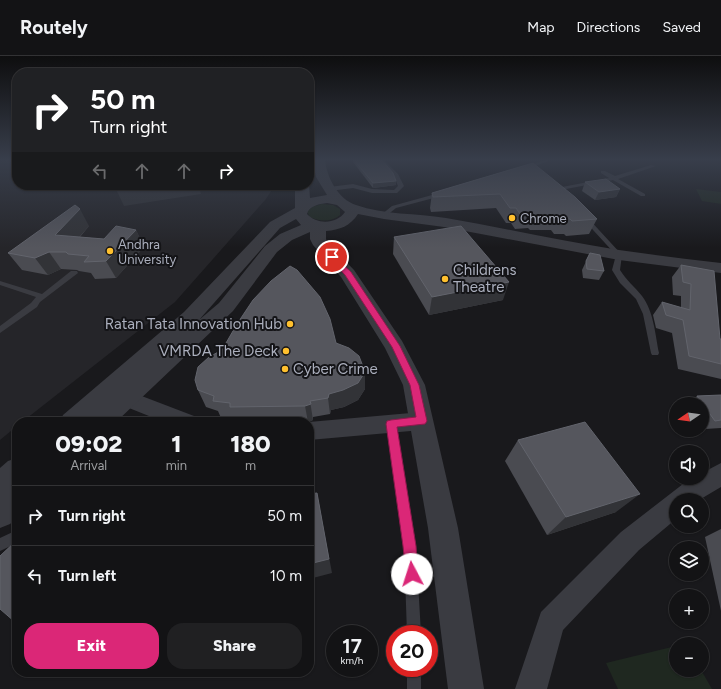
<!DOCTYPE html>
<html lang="en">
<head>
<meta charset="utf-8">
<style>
  :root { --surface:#131315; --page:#202022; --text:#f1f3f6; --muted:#9d9ea0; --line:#323234; --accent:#db2777 }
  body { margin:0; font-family:Figtree,sans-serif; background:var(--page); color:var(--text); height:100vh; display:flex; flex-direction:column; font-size:15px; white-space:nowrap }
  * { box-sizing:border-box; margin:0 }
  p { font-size:13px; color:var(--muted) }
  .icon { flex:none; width:22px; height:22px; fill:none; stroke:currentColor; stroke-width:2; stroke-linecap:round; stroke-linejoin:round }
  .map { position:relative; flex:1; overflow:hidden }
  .sheet { position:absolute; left:12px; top:361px; width:302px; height:260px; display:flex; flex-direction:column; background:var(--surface); border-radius:16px; box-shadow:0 1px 3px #0004,0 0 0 1px var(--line) }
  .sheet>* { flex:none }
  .top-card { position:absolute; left:12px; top:12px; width:302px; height:122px; border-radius:16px; box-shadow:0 1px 3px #0004,0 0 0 1px var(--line); background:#202124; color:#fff; overflow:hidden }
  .needle { width:26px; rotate:257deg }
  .controls { position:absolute; left:669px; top:341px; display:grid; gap:8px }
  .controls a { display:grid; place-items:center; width:40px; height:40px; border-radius:50%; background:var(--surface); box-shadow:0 1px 3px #0004,0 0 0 1px var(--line); font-size:20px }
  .speed { position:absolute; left:326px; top:569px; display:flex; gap:8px; font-size:20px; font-weight:700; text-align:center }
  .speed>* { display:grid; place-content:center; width:52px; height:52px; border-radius:50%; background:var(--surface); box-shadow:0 1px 3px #0004,0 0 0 1px var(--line); line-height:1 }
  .speed small { font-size:10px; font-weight:400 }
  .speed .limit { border:6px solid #d22; background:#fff; color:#111 }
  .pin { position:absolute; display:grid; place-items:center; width:34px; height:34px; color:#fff; margin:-17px; border:2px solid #fff; border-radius:50%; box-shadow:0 1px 4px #0007 }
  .me { position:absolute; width:44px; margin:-22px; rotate:355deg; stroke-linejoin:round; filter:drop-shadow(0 0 3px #0008) }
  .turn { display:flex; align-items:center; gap:14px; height:84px; padding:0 12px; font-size:18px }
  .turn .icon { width:52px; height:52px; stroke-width:2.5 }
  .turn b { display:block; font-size:28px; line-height:34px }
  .lanes { display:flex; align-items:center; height:38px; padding:0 12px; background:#0003; justify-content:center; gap:20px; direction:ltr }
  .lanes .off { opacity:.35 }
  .eta { display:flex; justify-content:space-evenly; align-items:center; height:68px; text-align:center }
  .eta b { font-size:24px; font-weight:800; line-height:28px }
  .cta { display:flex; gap:8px; margin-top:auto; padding:8px 12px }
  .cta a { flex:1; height:46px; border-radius:16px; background:var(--accent); color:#fff; font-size:16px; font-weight:800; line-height:46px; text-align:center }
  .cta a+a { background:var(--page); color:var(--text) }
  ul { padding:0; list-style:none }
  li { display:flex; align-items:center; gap:12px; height:60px; padding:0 12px; border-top:1px solid var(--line) }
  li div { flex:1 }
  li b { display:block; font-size:15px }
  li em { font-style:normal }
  header { display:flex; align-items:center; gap:24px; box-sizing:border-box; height:56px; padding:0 20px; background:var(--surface); border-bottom:1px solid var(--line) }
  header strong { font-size:19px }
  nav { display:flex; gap:22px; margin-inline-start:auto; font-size:14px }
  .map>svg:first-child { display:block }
  .built { fill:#252529 }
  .green { fill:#1f2820 }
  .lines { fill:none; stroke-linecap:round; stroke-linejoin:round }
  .service { fill:#3a3b41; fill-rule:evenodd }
  .minor { fill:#3a3b41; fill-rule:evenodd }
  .tertiary { fill:#3a3b41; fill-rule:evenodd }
  .wall { fill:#4a4b51 }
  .shaded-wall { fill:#323337 }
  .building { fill:#55565d; stroke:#62646c }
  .route { fill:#db2777; stroke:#8e194d }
  .poi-dot { fill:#ffc02e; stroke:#141417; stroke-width:1.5 }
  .labels { text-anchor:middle; stroke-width:4; stroke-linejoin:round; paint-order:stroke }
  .far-poi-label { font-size:13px; fill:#abafbd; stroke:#141417; text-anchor:start }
  .poi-label { font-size:15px; fill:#abafbd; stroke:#141417; text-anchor:start }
</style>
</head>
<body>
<header>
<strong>Routely</strong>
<nav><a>Map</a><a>Directions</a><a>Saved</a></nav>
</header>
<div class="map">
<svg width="721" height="633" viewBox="0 0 721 633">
  <rect width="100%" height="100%" fill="#19191c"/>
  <!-- built -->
  <path class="built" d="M0,104H17V129H275L266,143L175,246L22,366H17V370L0,384Z"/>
  <!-- green -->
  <g class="green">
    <path d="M696,133L721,136V148L702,145Z"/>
    <path d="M322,148L333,149L340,153V159C332,166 319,166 310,161L307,156L312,151Z"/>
    <path d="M676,590V614H701L712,633H618L606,607Z"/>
  </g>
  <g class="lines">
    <!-- service -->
    <g class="service">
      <path d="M379,104H384L398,118L404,130L397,137H372L353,132L329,135L326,133L329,131L353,128L372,133L394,134L398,130L394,120Z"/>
      <path d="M545,104H551L527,113L522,112Z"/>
      <path d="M651,109L656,110L618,123L645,138V140H641L613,124L566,133L563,136L566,140L563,142L557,136L562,131L609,122L601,117V115H605L615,120Z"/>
      <path d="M268,129H283L304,133L301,135L271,131Z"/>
      <path d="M443,136L445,137V139L396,152L386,160L381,159L392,150Z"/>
      <path d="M583,161H587L622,199L620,214C626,224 635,231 642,240C654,256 655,278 659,297L658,299H652L651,297L643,258L636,243L620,227L612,214L616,199L583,163Z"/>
      <path d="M71,215H77L78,217L40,246L37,251L0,277V270L31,247L36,241L0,229V225L42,238Z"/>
      <path d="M391,364L395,365L396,368L416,490L421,578H407L404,490L386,368L387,365Z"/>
      <path d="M17,474V487L0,495V482Z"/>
      <rect x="407" y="612" width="14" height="21"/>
    </g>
    <!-- minor -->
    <g class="minor">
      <path d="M126,334L194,360L197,366H164L119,348L116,342L119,336Z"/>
      <path d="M422,356L429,359L432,365L429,371L422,374L309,384V366Z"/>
      <path d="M721,407V431L699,444H676V463L639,494L563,574L547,633H515L541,556L621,476L683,428L693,422H702V417Z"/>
    </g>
    <!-- tertiary -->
    <g class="tertiary">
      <path d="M313,104H325C327,122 338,143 356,149C384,159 416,157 446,162C504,172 561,185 619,194C653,199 687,203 721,207V217L619,204L444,171L384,163L358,158C350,170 340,174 326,175V183L328,187L354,214L402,285L425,329L458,472L484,633H448L428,472L403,329L385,292L341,221L313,189L310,183V176L292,184L277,196L233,255L116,366H60L63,359L184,256L270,166L295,152V129H309L310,142L327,139L316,121ZM327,147L337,149L345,156C337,168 317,169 307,158C309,150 319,148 327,147ZM296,163L301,169L280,178L265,190L219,247L199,264L280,172Z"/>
      <path d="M17,402V462L10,468L0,472V412L8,405Z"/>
    </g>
  </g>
  <!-- wall -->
  <g class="wall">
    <path d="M353,104H382L396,129L373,132L353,106Z"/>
    <path d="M533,107L597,163L589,178L566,180L564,178H554L551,174H530L528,172L515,173L511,167H506L496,152L431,156L430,152L432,137Z"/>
    <path d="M585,126L620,133L616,141L595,144L582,135Z"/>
    <path d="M89,170L80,181L104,183L136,174L144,191L116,222L95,223L91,217L79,215L77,214L61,213L48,219L22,214L8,197Z"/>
    <path d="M394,181L503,244L429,259L393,198Z"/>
    <path d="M590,197L604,215L599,224L583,222L582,214Z"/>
    <path d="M681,209L720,283H721V323L678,313L672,277L656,272L653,259L662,246L681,252V240L673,239L672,221Z"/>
    <path d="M336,287L365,316V333L358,344L344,351L331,354L330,358L313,361V364L308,366H236L235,363L221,362L218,355L206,351L198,334Z"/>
    <path d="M721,339V372L705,373L702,369V348H689L697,340Z"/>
    <path d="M518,384L616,456L547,479L505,405Z"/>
    <path d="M721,473V555L705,481Z"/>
  </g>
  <!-- shaded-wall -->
  <g class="shaded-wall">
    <path d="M8,104H17V111L13,112Z"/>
    <path d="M396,125V129L373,132V127Z"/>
    <path d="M114,129H199L201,138L124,150Z"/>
    <path d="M620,133L616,141L595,144L599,136Z"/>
    <path d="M80,153L89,170L66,196L55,179Z"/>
    <path d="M136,174L144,191L116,222L106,205Z"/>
    <path d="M49,196L61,213L48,219L35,202Z"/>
    <path d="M509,226L503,244L429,259L432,241Z"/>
    <path d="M365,316V333L358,344L344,351L331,354L330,358L328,342L329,338Z"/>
    <path d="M310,345L313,364L308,366L305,350Z"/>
    <path d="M317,437L332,517L309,523V508Z"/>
    <path d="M640,438L616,456L547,479L566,461Z"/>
  </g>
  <!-- building -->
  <g class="building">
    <path d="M354,104H382L393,117L396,125L373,127Z"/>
    <path d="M533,107L575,141L597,163L572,165L570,163H560L557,159H535L534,157L520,158L516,152H510L500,138L433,141L432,137Z"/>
    <path d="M606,123L620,133L599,136L585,126Z"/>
    <path d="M75,149L80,153L55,179L104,183L116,170L136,174L106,205L84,206L89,200L68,198L66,196H49L35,202L8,197Z"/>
    <path d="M461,170L509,226L432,241L394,181Z"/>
    <path d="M590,197L600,199L604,215L587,213L586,205Z"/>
    <path d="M681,209L714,215L720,283H721V308L689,300L683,264L666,259L662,246L690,254L691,228L683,226Z"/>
    <path d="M290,210L297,214L320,241L330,263L336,287L349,292L359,300L365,316L358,327L343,334L329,338L328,342L310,345L311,348L305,350L230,351V347L213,345L214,340L198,334L195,324L198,311L209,301L222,294L237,268L253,244L271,225Z"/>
    <path d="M721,339V364L715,365L697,340Z"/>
    <path d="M585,366L640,438L566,461L518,384Z"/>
    <path d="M317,437L329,503L309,508V438Z"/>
    <path d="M17,484V564L15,566L0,553V500Z"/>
  </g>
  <!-- sky -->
  <linearGradient id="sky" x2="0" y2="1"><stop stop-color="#0e0e0f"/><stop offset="0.54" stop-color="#383e4b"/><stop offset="1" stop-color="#383e4b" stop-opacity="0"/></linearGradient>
  <rect width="721" height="192" fill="url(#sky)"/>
  <!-- route -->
  <path class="route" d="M332,199L334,200L351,216L400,290L419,329L427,365L425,368L397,371L416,490L418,518L417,523L412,525L407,523L406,518L403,490L386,368L387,365L391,364L416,361L410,329L392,291L345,219L328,201Z"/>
  <!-- markers -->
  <g class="poi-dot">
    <circle cx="512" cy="162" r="4"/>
    <circle cx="110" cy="195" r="4"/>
    <circle cx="445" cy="223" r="4"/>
    <circle cx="290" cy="268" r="4"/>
    <circle cx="286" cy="295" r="4"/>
    <circle cx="285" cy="313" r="4"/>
  </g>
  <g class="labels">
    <!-- far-poi labels -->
    <g class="far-poi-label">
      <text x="520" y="167">Chrome</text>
      <text x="118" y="193">Andhra<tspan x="118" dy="15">University</tspan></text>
    </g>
    <!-- poi labels -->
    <g class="poi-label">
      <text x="453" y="219">Childrens<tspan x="453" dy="17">Theatre</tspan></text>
      <text x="282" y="273" text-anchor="end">Ratan Tata Innovation Hub</text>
      <text x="278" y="300" text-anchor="end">VMRDA The Deck</text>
      <text x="293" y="318">Cyber Crime</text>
    </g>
  </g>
</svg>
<div class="controls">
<a><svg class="needle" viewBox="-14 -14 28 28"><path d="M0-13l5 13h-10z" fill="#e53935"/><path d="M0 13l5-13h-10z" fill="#9d9ea0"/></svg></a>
<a><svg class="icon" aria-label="sound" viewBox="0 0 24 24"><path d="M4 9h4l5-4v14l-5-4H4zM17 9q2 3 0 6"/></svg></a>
<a><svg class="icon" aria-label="search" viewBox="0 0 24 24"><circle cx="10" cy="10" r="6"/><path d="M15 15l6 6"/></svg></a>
<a><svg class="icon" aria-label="layers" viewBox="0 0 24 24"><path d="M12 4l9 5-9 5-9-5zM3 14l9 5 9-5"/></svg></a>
<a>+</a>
<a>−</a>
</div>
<div class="speed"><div>17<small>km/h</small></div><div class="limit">20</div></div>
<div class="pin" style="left:332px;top:201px;background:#d93025"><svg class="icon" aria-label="arrive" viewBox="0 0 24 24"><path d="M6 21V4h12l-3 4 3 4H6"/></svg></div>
<svg class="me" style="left:412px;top:518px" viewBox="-20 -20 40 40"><circle r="19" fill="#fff"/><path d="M0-13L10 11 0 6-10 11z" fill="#db2777"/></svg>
<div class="top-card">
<div class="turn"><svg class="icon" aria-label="right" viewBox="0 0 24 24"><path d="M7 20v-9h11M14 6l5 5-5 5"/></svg><div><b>50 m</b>Turn right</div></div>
<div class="lanes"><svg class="icon off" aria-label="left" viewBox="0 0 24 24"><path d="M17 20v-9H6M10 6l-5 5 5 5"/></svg><svg class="icon off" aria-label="ahead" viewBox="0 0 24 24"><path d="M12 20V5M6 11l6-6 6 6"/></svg><svg class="icon off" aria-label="ahead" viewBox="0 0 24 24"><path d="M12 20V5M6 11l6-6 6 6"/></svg><svg class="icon" aria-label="right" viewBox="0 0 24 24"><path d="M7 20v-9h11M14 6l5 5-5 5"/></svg></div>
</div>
<section class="sheet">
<div class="eta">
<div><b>09:02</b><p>Arrival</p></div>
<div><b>1</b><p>min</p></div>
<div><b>180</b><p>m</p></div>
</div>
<ul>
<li><svg class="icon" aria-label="right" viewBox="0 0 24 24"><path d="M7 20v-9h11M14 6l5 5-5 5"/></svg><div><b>Turn right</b></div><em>50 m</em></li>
<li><svg class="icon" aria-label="left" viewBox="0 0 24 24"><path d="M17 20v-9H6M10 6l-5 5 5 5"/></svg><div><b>Turn left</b></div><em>10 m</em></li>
</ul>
<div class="cta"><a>Exit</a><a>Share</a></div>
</section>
</div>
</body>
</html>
